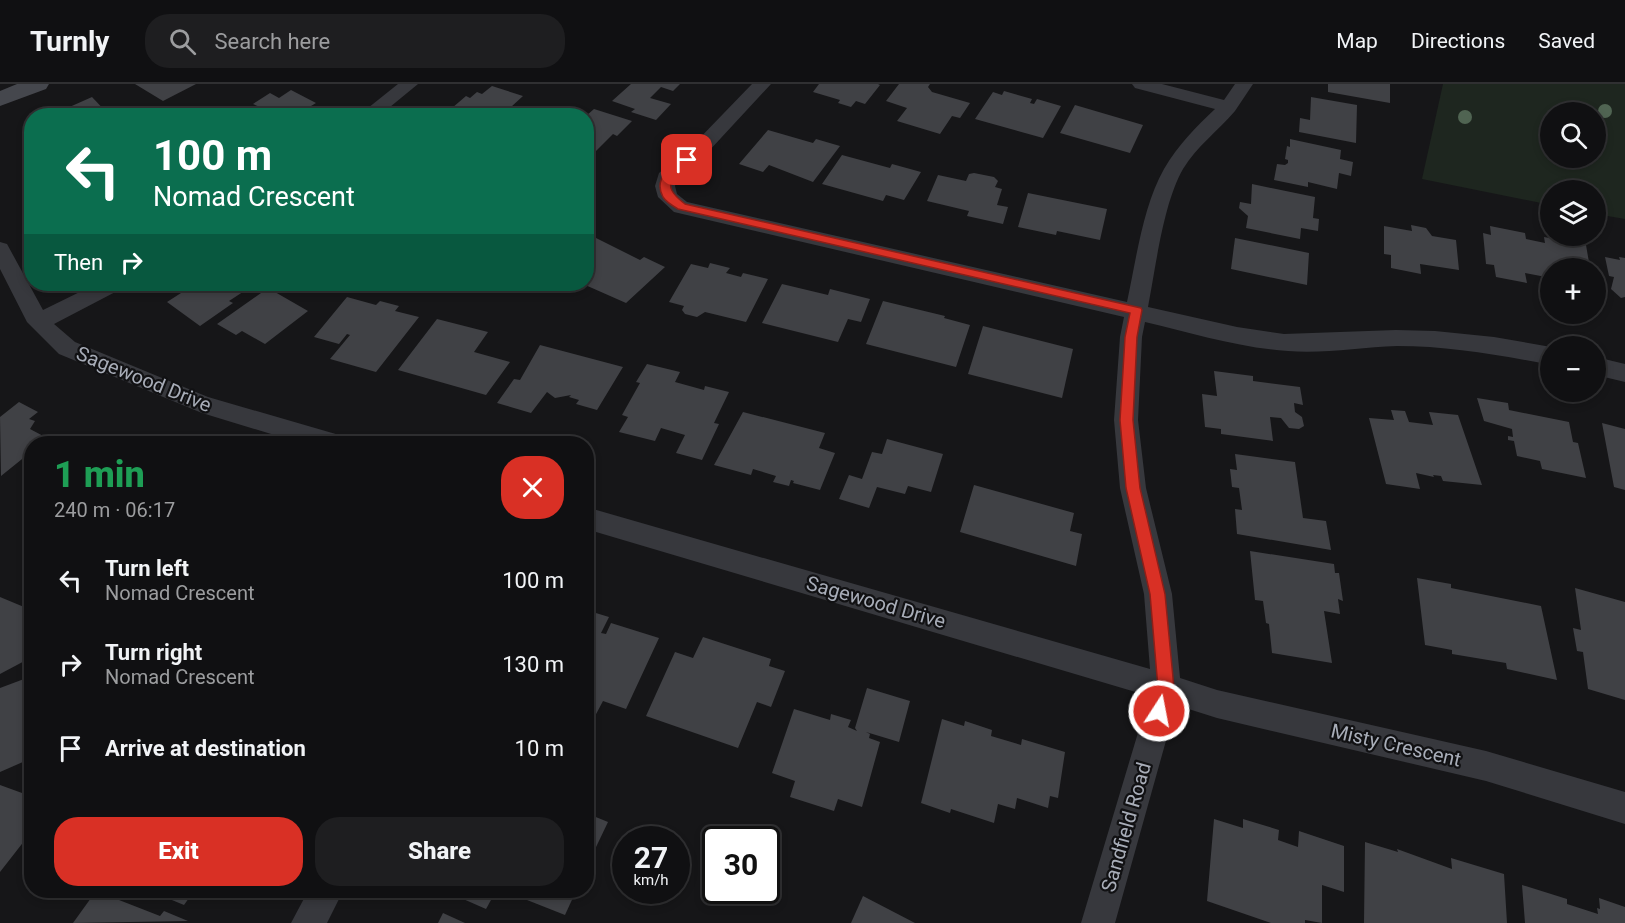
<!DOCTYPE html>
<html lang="en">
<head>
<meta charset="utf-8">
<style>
  :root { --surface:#101012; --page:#1e1e20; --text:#f1f3f6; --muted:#9c9d9f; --line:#303032; --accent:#d93025 }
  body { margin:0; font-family:Roboto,sans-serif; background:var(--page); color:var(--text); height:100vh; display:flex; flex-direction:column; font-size:22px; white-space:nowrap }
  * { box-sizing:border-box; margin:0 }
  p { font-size:20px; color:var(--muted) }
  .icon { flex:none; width:33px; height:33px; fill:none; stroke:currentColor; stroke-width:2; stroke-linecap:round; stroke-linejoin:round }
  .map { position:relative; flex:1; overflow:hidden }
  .side { position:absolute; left:24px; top:352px; width:570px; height:462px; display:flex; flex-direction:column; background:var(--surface); border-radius:24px; box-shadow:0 3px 9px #0003,0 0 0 2px var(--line) }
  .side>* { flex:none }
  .banner { position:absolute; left:24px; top:24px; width:570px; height:183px; border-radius:24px; box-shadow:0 3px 9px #0003,0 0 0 2px var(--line); background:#0b6e4f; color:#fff; overflow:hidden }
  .controls { position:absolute; left:1540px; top:18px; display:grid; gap:12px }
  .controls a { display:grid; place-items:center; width:66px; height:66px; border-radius:50%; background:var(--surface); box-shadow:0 3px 9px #0003,0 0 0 2px var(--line); font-size:30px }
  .speed { position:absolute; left:612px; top:742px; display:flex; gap:12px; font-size:30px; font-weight:700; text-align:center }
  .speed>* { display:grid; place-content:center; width:78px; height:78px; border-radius:50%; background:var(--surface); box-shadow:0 3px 9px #0003,0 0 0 2px var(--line); line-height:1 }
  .speed small { font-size:15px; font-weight:400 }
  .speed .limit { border:3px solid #111; border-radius:9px; background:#fff; color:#111 }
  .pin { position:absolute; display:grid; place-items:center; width:51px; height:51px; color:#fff; margin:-26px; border-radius:12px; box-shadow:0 3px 9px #0006 }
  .me { position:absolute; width:66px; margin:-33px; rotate:11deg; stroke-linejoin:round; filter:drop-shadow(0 0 4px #0008) }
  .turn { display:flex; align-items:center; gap:21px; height:126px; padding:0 30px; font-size:27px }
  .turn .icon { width:78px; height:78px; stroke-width:2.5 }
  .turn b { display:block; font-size:42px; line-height:51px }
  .then { display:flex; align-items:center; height:57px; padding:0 30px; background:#0003; gap:12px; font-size:22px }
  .round { display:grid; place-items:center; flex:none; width:63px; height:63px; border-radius:24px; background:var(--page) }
  .head { display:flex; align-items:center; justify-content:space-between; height:102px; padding:0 30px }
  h1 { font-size:36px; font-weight:800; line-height:45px; color:#1e9e55 }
  .primary-button { display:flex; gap:12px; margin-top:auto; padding:12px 30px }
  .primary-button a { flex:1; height:69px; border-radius:24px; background:var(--accent); color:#fff; font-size:24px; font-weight:800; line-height:69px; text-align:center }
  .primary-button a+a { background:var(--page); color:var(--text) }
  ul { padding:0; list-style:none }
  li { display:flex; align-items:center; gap:18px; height:84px; padding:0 30px }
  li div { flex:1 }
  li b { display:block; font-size:22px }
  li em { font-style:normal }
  header { display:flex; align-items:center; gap:36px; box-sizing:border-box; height:84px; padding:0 30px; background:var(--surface); border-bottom:2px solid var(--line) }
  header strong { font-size:28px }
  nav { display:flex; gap:33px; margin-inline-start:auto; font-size:21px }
  .search { width:420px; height:54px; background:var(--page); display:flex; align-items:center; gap:15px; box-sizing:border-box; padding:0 21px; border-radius:24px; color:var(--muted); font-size:22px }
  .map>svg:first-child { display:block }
  .green { fill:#1e261f; fill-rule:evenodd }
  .building { fill:#404145 }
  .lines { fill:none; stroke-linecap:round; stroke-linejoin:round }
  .street { fill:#37383d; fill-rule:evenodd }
  .secondary { fill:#45474d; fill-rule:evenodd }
  .tree { fill:#506452 }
  .route { fill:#d93025; stroke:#8d1f18; stroke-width:1.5 }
  .labels { text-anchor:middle; stroke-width:4.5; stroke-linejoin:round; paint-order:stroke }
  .street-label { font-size:20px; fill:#a8adb8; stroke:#111113 }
</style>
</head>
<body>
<header>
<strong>Turnly</strong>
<div class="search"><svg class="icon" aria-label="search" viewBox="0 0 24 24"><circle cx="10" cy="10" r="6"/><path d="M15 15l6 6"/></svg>Search here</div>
<nav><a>Map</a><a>Directions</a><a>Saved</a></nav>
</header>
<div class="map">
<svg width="1625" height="839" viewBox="0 0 1625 839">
  <rect width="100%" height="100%" fill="#161618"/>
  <!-- green -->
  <path class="green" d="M1443,0H1625V135L1596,130V106H1551V121L1422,95ZM1551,28H1596V74H1551Z"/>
  <!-- building -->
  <g class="building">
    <path d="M135,0H196L163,17Z"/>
    <path d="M631,0H680L673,7L661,3L650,14L671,20L656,36L631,28L635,25L612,17Z"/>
    <path d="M819,0H878L880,1L865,20L856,17L851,23L838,19L840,16L813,8Z"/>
    <path d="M899,0H930L928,3L932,8L970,19L960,34L952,32L940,50L897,37L907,24L886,17Z"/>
    <path d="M1328,0H1390V19L1328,8Z"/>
    <path d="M492,2L523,12L501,32H473L452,24L466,12L470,14L477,8L482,10Z"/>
    <path d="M291,6L316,19L301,28L304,32H250L262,24L253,20L270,9L279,14Z"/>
    <path d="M1004,7L1032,15L1030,19L1034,20L1037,15L1061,22L1043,54L975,35L993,8L1002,11Z"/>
    <path d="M92,13L110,32H70L65,25Z"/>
    <path d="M1311,13L1357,21L1356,59L1299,48L1300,34L1310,36Z"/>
    <path d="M1075,21L1143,41L1130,69L1060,49Z"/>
    <path d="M594,25L632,37L617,52L613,50L586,77V32Z"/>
    <path d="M768,46L813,59L816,55L840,62L813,98L769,81L763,88L739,80Z"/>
    <path d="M1290,55L1341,66L1340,75L1353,78L1351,92L1339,89L1337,105L1308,98V103L1274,96L1277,80L1285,81L1288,79V76L1285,75L1287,62L1290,63Z"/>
    <path d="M842,71L890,84L892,80L921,88L904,116L886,111L883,117L822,100Z"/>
    <path d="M974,89L994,93L998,97L995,103L1002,105L997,121L1008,123L1003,140L967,132L969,127L927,117L938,91L966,97L969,90Z"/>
    <path d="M1252,100L1315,113L1313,134L1319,135L1318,147L1301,144L1300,155L1246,144L1248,132L1239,124L1240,118L1251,120Z"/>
    <path d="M1028,109L1107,125L1100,156L1057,147L1056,151L1018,143Z"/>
    <path d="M1411,141L1426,144L1432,152L1456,156L1459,186L1420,180L1421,190L1391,184V171L1384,170V142L1412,147Z"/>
    <path d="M1490,142L1525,149L1526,155L1545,159L1544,153L1586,161L1590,184H1551V194L1525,189L1527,199L1496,193L1494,181L1486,180L1483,149L1491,151Z"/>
    <path d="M594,153L640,176L644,173L665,183L626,219L583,200H586V160Z"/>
    <path d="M1235,154L1309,169L1307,201L1231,185Z"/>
    <path d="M1605,173L1620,176L1619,173L1625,174V213L1621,214L1611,205L1614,193L1609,192Z"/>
    <path d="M710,179L730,184L726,189L741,193L743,189L768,195L746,238L705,228L697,233L685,230L682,226L684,222L669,218L691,180L708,184Z"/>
    <path d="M195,200H255L229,217L233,219L200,242L167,218Z"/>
    <path d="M782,200L828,211L830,205L870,215L861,238L848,235L838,258L762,239Z"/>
    <path d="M268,204L308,227L265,260L242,247L236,251L217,240Z"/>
    <path d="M347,213L376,221L380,217L399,222L395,227L419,233L376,288L330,275L350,251L347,250L339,260L314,253Z"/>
    <path d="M883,217L945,232L944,234L970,241L956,283L866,260Z"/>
    <path d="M437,235L488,248L474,268L510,278L486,311L398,286Z"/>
    <path d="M983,242L1073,265L1062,314L968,290Z"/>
    <path d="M540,261L623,283L597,326L576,320L579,316L569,313L571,311L555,314L547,308L531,329L497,319L514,295L520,296Z"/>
    <path d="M647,280L680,288L675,298L704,306L705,302L729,308L714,339L719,340L702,376L676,369L685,351L661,344L655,357L619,348L628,333L622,331L640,299L636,298Z"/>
    <path d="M1214,287L1253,292V297L1300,303L1303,321L1294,319L1295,328L1302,333L1304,342L1299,345L1289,344L1281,334L1270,333L1273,357L1221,350V345L1205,343L1202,310L1217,312Z"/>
    <path d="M1477,314L1508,319L1509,326L1569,338L1573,358L1578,359L1586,394L1542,385L1540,377L1517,372L1514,357L1508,356V352L1513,353L1512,345L1484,337Z"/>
    <path d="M19,318L38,328L29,335L35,337L30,345L47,354L40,360H32V367L1,392L0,333Z"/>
    <path d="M1391,326L1405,327L1409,338L1433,341L1429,328L1458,331L1482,401L1443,397L1441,392L1433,391L1434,393L1416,389L1420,405L1386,400L1369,334L1394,336Z"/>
    <path d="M743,328L825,349L819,364L835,369L820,406L793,399L794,397L791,396L789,402L773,398L776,392L753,385L751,391L714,381Z"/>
    <path d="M1602,339L1625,345V406L1614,403Z"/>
    <path d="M887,355L943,370L931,408L908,402L905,410L877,403L869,424L839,415L849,391L862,395L872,368L882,370Z"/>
    <path d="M1235,370L1295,378L1303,434L1326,437L1331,466L1237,450L1235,425L1242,426L1239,404L1232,403L1230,385L1237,386Z"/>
    <path d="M974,401L1074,429L1070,447L1082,450L1076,482L960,448Z"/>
    <path d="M1250,467L1334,480L1335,489H1339L1343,517L1338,515L1340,530L1324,527L1332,579L1272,569L1269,540L1266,539L1263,517L1255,516Z"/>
    <path d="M1417,494L1451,500V504L1541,522L1557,596L1507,585L1506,579L1452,570V566L1425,561Z"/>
    <path d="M1575,504L1625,518V616L1588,605L1583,568L1577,567L1573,544L1581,546Z"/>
    <path d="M0,513L24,523L32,544V573L0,590Z"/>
    <path d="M586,526L609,533L601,549L606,550L611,539L659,554L626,625L603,617L594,634L586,632Z"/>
    <path d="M703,553L771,575L769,582L785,587L771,623L757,618L738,664L646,632L675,568L693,574Z"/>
    <path d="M32,592V674L0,688V604Z"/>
    <path d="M867,604L910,617L899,658L866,648L870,650L869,654L880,658L862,723L838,715L834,727L790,713L795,697L772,689L794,625L830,636L831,630L851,636L848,643L857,647L855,644Z"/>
    <path d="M942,635L964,642L965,637L992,646L991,652L1021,661L1022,655L1065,668L1058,714L1050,712L1048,724L1017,714L1015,725L998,720L994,739L951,725L950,729L921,719Z"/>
    <path d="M32,697V747L0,788V701L22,709Z"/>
    <path d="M586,729L608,738L586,784Z"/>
    <path d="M1214,735L1243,744V735L1279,746L1278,756L1298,763L1299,747L1344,762V808L1322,801V839L1305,836V839H1271L1207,817Z"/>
    <path d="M1365,758L1398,768L1397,765L1452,785L1451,774L1504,790L1507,839H1364Z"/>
    <path d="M1522,801L1567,815V820L1598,830L1597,824L1600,825L1599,814L1625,823V839H1525Z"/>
    <path d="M96,807L160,832L164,827L188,837L73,839Z"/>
    <path d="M150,807H194L184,821Z"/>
    <path d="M456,807H496L486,825L454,811Z"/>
    <path d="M504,807H576L565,831Z"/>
    <path d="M863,812L915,839H851Z"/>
    <path d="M443,829L465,839H438Z"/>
  </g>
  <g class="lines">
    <!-- street -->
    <g class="street">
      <path d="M398,0H418L379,32H358Z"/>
      <path d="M752,0H771L708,68L678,92L675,102L677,110L687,118L1127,218C1136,176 1143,122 1164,85C1178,61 1196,43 1215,25L1135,4L1132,0H1162L1224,16L1235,0H1253C1247,9 1241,18 1235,27C1218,47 1197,62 1183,85C1163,120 1156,182 1148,223L1237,243L1284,250L1396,246L1435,247L1494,253L1551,263V281C1500,271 1449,262 1397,262C1361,263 1324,270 1288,267C1240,264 1192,249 1145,238L1142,253L1138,336L1146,404L1172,510L1180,594L1217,606L1486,667L1625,708V740L1486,697L1217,634L1176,621L1115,839H1081L1149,612L586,445V423L1150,585L1144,510L1120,404L1114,336L1120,253L1124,233L674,128L658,113L655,102L659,89L694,60Z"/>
      <path d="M0,158L7,160L43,226L96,200H123L121,205L54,240L75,258L208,313L346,353L349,360H304L202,329L59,270L27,238L0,185Z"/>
      <path d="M1596,273L1625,280V298L1596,291Z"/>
      <path d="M308,807H343L327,839H291Z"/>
    </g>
    <!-- secondary -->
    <path class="secondary" d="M17,0H49L46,5L0,22V7Z"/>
  </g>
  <!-- trees -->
  <g class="tree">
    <circle cx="1605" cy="27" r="7"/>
    <circle cx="1465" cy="33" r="7"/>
  </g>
  <!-- route -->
  <path class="route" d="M687,73L692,76C676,94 657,99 685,120L1141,224L1142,226L1137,253L1133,336L1140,404L1165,510L1174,604L1165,632L1159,634L1154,632L1151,627L1158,604L1150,510L1126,404L1120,336L1125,253L1130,229L678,125C673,122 666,118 663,113C653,95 671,78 687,73Z"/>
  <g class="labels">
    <!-- street labels -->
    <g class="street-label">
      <text transform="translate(144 295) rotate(22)" y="7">Sagewood Drive</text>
      <text transform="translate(876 518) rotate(16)" y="7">Sagewood Drive</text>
      <text transform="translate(1396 661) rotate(13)" y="7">Misty Crescent</text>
      <text transform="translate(1126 743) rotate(-74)" y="7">Sandfield Road</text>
    </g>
  </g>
</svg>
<div class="controls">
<a><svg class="icon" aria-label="search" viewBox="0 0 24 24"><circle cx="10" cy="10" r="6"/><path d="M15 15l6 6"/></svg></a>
<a><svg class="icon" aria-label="layers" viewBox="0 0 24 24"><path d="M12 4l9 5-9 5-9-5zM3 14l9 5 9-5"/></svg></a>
<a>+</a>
<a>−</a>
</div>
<div class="speed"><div>27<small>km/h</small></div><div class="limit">30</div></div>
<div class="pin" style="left:687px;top:76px;background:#d93025"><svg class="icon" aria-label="arrive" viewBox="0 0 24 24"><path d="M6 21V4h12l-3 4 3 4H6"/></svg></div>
<svg class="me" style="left:1159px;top:627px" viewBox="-20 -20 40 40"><circle r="17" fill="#d93025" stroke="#fff" stroke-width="3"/><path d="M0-11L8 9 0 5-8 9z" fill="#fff"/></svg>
<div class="banner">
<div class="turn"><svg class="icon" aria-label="left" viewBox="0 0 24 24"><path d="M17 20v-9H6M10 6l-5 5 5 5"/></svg><div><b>100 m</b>Nomad Crescent</div></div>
<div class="then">Then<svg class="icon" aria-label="right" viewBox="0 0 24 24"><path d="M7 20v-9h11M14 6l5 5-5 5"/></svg></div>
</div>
<section class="side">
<div class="head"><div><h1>1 min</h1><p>240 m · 06:17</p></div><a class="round" style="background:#d93025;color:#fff"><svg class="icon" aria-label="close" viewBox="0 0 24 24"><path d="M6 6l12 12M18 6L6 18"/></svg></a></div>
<ul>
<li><svg class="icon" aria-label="left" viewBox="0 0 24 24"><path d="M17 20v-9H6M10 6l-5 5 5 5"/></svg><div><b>Turn left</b><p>Nomad Crescent</p></div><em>100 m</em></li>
<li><svg class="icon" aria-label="right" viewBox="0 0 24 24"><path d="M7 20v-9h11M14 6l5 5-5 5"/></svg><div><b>Turn right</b><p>Nomad Crescent</p></div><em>130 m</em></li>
<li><svg class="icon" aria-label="arrive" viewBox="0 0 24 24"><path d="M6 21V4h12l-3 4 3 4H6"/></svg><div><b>Arrive at destination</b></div><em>10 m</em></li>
</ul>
<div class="primary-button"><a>Exit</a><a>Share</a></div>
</section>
</div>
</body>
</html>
